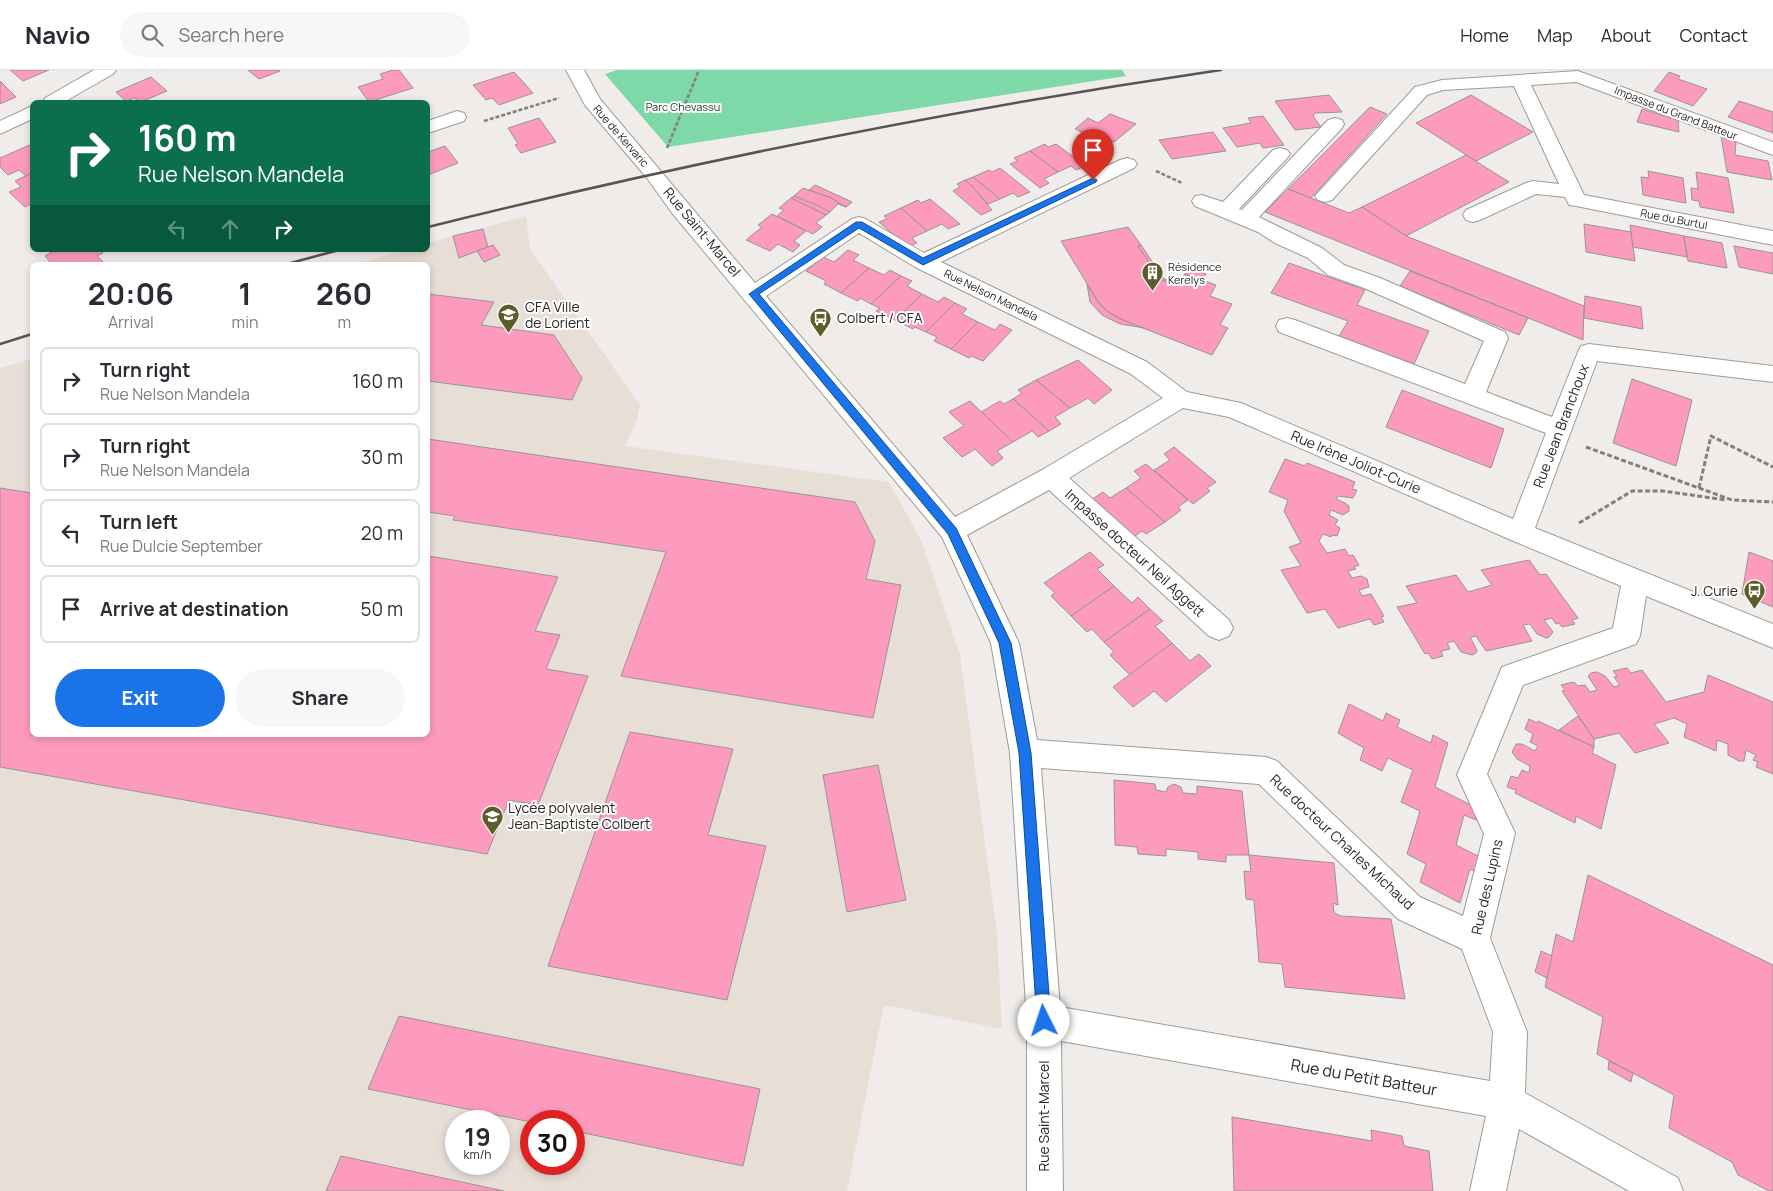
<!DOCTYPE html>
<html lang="en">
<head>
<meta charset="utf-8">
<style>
  :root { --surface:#fff; --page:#f7f7f7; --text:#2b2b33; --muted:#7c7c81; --line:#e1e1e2; --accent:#1a73e8 }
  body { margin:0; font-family:Manrope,sans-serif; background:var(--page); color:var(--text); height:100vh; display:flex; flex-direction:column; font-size:19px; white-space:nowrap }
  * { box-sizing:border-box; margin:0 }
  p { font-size:16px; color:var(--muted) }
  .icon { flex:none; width:28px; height:28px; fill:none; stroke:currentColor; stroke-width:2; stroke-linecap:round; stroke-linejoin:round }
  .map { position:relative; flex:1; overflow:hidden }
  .drawer { position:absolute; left:30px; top:192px; width:400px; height:475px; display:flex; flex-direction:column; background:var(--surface); border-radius:8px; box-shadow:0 2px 8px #0003 }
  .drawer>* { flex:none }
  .hud { position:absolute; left:30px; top:30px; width:400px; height:152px; border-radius:8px; box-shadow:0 2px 8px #0003; background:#0b6e4f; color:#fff; overflow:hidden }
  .speed { position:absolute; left:445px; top:1040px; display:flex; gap:10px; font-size:25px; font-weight:700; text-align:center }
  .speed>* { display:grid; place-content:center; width:65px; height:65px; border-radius:50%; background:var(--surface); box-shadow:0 2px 8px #0003; line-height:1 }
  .speed small { font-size:12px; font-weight:400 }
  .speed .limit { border:8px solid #d22; background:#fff; color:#111 }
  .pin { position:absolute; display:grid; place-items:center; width:42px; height:42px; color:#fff; margin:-51px -21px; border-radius:50% 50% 50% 0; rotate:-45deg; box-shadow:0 0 5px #0007 }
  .pin .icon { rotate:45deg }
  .me { position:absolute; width:55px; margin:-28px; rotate:356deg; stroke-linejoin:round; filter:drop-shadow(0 0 4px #0008) }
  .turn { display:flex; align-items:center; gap:18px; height:105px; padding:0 25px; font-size:22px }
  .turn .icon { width:65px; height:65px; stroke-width:2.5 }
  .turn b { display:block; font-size:35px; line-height:42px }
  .lanes { display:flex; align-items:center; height:48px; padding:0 25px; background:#0003; justify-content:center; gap:25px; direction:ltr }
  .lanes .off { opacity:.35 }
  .eta { display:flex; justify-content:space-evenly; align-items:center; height:85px; text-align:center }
  .eta b { font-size:30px; font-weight:700; line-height:35px }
  .button { display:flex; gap:10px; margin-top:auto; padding:10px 25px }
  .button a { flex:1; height:58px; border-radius:30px; background:var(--accent); color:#fff; font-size:20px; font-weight:700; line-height:58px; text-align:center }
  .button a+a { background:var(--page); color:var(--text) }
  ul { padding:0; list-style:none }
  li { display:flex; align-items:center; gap:15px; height:68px; margin:0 10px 8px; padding:0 15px; border:2px solid var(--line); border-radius:8px }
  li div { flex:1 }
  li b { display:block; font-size:19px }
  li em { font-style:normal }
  header { display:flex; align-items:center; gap:30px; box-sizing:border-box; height:70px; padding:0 25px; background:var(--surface); border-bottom:1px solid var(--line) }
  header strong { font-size:24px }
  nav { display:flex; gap:28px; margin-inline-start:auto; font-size:18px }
  .search { width:350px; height:45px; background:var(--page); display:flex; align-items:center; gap:12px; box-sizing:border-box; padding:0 18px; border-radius:28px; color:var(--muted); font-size:19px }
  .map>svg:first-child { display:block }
  .built { fill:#e7ded6; fill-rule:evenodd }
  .green { fill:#7ed8a8 }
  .building { fill:#fd9bbe; stroke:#989495 }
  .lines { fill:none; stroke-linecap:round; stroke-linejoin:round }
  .minor-casing { stroke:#9e9b99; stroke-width:2 }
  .path-far1 { stroke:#82807e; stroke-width:2.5; stroke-dasharray:4 2; stroke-linecap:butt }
  .path { stroke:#82807e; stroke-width:3; stroke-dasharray:5 2.5; stroke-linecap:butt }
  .minor { fill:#fff; fill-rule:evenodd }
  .rail { stroke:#565553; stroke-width:2.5 }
  .route { fill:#1a73e8; stroke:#114b97 }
  .labels { text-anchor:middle; stroke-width:4; stroke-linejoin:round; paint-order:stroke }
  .far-park-label { font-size:11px; fill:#19452f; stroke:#fff }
  .far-street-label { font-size:11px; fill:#272624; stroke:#fff }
  .far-poi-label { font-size:11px; fill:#272624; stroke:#fff; text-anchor:start }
  .street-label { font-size:14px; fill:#272624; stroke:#fff }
  .poi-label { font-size:14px; fill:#272624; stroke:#fff; text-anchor:start }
  .near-street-label { font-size:16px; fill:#272624; stroke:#fff }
</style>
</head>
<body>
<header>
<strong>Navio</strong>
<div class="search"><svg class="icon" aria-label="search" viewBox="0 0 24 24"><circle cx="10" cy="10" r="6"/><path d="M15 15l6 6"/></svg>Search here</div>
<nav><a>Home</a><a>Map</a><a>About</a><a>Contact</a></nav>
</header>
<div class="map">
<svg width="1773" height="1121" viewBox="0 0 1773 1121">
  <rect width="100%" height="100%" fill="#efecea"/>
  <!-- built -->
  <path class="built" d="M526,146L530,179L640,335L636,352L625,376L889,412L921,470L960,585L997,864L1002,959L884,935L847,1121H0V298L32,289V665H428V195H353L405,180H428V173ZM456,1051H499V1094H456ZM531,1051H574V1094H531Z"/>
  <!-- green -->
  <path class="green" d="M617,0H1122L1126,6L668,77L605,4Z"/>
  <!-- building -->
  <g class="building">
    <path d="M10,0H49L23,11Z"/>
    <path d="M248,0H279L280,1L259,9Z"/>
    <path d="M393,0H399L413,18L369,32L358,17L383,9L380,4Z"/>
    <path d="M514,2L533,23L499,35L492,28L486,30L473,15Z"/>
    <path d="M1669,2L1680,6L1678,9L1707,19L1693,36L1654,21Z"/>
    <path d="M151,7L167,21L141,32L134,28L126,31L116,22Z"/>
    <path d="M0,11L16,27L0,34Z"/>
    <path d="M1329,25L1342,42L1315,43L1313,46L1321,57L1295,60L1275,31Z"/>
    <path d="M1471,25L1533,62L1476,91L1416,53Z"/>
    <path d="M1739,31L1773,42V63L1728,47Z"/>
    <path d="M1370,37L1387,44L1311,128L1288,119Z"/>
    <path d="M1642,39L1678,50L1679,62L1637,52Z"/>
    <path d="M1110,44L1136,54L1114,72L1100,65L1095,68L1075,59L1088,48L1098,53Z"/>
    <path d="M1263,46L1284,75L1263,78L1260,73L1237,77L1223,58L1251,53L1248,48Z"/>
    <path d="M539,48L556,72L521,83L515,75L518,74L508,58Z"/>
    <path d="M1213,62L1226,81L1172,89L1159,70Z"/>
    <path d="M1721,66L1736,72L1735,85L1768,91L1772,110L1727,102Z"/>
    <path d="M32,74V103L26,106L19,100L8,105L0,97V88Z"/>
    <path d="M1045,74L1048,77L1056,74L1086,96L1076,100L1071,96L1058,102L1030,81Z"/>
    <path d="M445,76L458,93L428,105V82Z"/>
    <path d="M1030,81L1058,102L1044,109L1049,113L1040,118L1010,94L1018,91L1014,88Z"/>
    <path d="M1466,85L1509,112L1406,166L1362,137Z"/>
    <path d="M1000,98L1030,122L1018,127L1013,123L1000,129L973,107L989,100L992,102Z"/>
    <path d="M1648,101L1683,108L1686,133L1643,125L1641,107L1649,108Z"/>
    <path d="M1696,102L1728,108L1734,143L1700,137L1699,131L1692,130L1691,118L1698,119Z"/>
    <path d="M32,103V133L25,137L9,122L21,117L15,111Z"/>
    <path d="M973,107L1000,129L988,134L965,110Z"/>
    <path d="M965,110L971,115L992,140L981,145L953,121L960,117L957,114Z"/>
    <path d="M815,115L852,132L846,137L831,128L809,120Z"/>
    <path d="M803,118L831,128L846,137L838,134L830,142L794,126Z"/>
    <path d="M1288,119L1349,143L1362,137L1406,166L1584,236L1583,270L1265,142Z"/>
    <path d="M794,126L819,136L830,142L826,145L791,128Z"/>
    <path d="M791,128L826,145L816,153L822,157L813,164L777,146L784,140L779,138Z"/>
    <path d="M930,129L960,154L948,159L942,154L927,161L901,138L918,130L921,133Z"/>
    <path d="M901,138L927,161L912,168L917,173L907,177L879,152L887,149L884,146Z"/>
    <path d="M772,144L806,161L794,171L800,175L793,182L778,174L770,181L746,170L762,157L758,155Z"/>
    <path d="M1584,154L1631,162L1635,191L1586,182Z"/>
    <path d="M1630,155L1684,166L1687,187L1633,177Z"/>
    <path d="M1128,157L1141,175L1138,176L1141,179L1162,210L1177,216L1185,204L1191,206L1216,215L1210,226L1232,234L1220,255L1228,258L1212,285L1125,251L1107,241L1097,230L1061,171Z"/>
    <path d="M483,159L488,177L459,188L453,166Z"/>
    <path d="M1684,166L1722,173L1727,198L1688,191Z"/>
    <path d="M493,175L500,185L484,192L477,181Z"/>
    <path d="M1141,175L1164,209L1178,214L1177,216L1162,210L1138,176Z"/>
    <path d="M1734,176L1773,183V204L1739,197Z"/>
    <path d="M55,180H99L103,183L97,186L104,193L100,195H53L45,186Z"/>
    <path d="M848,180L859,185L853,190L869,198L841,223L824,214L826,211L806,201L823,187L834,192Z"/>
    <path d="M1289,193L1365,220L1357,235L1429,261L1414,294L1339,266L1348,251L1271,223Z"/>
    <path d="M869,198L884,205L890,200L901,206L871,234L860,228L858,231L841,223Z"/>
    <path d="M1189,198L1206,204L1202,210L1185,204Z"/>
    <path d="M1410,201L1528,248L1519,265L1400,216Z"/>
    <path d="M901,206L912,211L907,216L922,224L895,250L876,241L880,238L871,234Z"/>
    <path d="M1087,214L1100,235L1107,241L1118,248L1144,258L1120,254L1102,245L1090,232Z"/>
    <path d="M428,224L494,232L481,255L554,265L582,308L572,330L428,311Z"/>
    <path d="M922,224L938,232L944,227L955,233L926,262L915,257L913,259L895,250Z"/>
    <path d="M1585,226L1641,237L1643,259L1584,248Z"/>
    <path d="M955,233L967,239L962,244L978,252L951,279L934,271L937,267L926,262Z"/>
    <path d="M978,252L995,260L1000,254L1012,260L983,291L971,286L969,288L951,279Z"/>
    <path d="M1078,290L1112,320L1094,334L1088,328L1070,338L1036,310Z"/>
    <path d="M1632,309L1692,330L1676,396L1613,373Z"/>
    <path d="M1036,310L1070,338L1055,347L1061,354L1049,361L1013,329L1022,323L1018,320Z"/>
    <path d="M1402,320L1504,359L1491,398L1386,357Z"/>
    <path d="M1013,329L1049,361L1038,367L1032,361L1013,372L981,342L1000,331L1004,334Z"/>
    <path d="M970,331L1013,372L997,381L1003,388L992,396L975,379L962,387L943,368L964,356L949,342Z"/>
    <path d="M428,369L855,432L875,471L866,509L901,515L873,648L621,606L666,482L453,450L455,446L428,442Z"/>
    <path d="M1174,377L1216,412L1207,418L1210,421L1193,434L1154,400L1170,390L1164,384Z"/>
    <path d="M1285,389L1305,396L1307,393L1355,412L1352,419L1357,420L1353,428L1338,426L1336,429L1345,433L1349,436V441L1343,445L1331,440L1329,445L1338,450L1335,455L1340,458L1337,466L1332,465L1331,467L1323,464L1319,471L1327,483L1345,479L1349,486L1353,485L1359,495L1354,497L1356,499L1348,501L1352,508L1361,506L1367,509L1369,517L1359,520L1362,526L1371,524L1384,546L1381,547L1384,552L1374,555L1370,549L1338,558L1325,539L1307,543L1281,500L1301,496L1289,477L1301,473L1284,441L1288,430L1269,422Z"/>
    <path d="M1146,394L1188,430L1178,437L1181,440L1165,452L1126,418L1141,408L1134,401Z"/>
    <path d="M0,418L32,423V665H428V486L558,507L535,561L560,565L546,599L588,606L538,735L509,730L487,784L0,697Z"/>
    <path d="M1126,418L1165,452L1146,464L1142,461L1132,468L1091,430L1103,422L1110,428Z"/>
    <path d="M1090,482L1104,495L1097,499L1114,516L1071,546L1051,526L1055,523L1044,513Z"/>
    <path d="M1749,482L1773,491V537L1742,524Z"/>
    <path d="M1529,490L1540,505L1546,504L1578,548L1572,550L1575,554L1562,557L1559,553L1556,554L1552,548L1544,550L1553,562L1549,567L1546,568L1537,564L1530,554L1523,555L1532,571L1486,581L1476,566L1470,567L1477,580L1476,583L1472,585L1461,582L1454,571L1447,573L1450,579L1441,581L1443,586L1432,589L1428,583L1425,584L1397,537L1417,533L1406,516L1456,505L1468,522L1492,515L1481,500Z"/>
    <path d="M1114,516L1132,533L1138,527L1150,539L1104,572L1092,559L1087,562L1071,546Z"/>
    <path d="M1150,539L1163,551L1155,556L1172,573L1130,605L1110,585L1114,582L1104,572Z"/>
    <path d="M1172,573L1190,591L1199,584L1211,596L1166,632L1154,621L1133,637L1113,617Z"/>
    <path d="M1627,598L1631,603L1642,600L1666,632L1704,622L1708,605L1773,632V704L1756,697L1758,692L1753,690L1756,685L1746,680L1744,691H1739L1728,685V674L1717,670L1716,681L1684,667L1687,654L1674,648L1654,654L1669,673L1635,683L1619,663L1594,669L1562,621L1565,620L1561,615L1574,612L1578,616L1585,615L1590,622L1597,620L1588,606L1591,603L1597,602L1605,606L1614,617L1620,615L1614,607L1617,606L1613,601Z"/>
    <path d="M1349,634L1383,651L1386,643L1400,650L1397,657L1431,673L1433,665L1448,673L1435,717L1477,738L1476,750L1464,745L1456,775L1484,789L1479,804L1470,799L1460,833L1420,812L1426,794L1407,784L1420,741L1401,732L1413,700L1388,688L1382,701L1360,690L1364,678L1338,663Z"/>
    <path d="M1578,646L1594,669V677L1559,660Z"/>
    <path d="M1529,649L1537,653L1538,651L1594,677L1592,683L1616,695L1601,759L1576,746L1575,753L1515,723L1516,720L1507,717L1511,706L1518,708L1522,700L1529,703L1530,696L1517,689L1512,682L1516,674H1522L1535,681L1538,676L1530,672L1533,664L1525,659Z"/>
    <path d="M630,662L733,679L708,765L766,776L727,930L548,896Z"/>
    <path d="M878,695L906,830L847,842L823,705Z"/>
    <path d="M1114,710L1155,714L1156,720L1166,722L1168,717L1174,714L1181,717L1183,723L1197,724V716L1242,721L1249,785H1226V792L1198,789V782L1166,779V786L1138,784L1137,777L1115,775Z"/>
    <path d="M1249,785L1334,793L1338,835L1333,833L1334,843L1341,846L1391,849L1405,929L1285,917L1282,894L1259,892L1254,830L1246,829L1244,801L1251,802Z"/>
    <path d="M1588,805L1773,895V1121H1769L1738,1105L1732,1092L1669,1058L1674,1025L1597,984L1603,947L1545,917L1556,864L1573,872Z"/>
    <path d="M1541,881L1552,886L1547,908L1535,902Z"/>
    <path d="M399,946L760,1019L743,1096L574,1061V1051L531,1052L368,1019Z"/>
    <path d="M1609,991L1633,1003L1631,1012L1608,999Z"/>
    <path d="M1232,1047L1372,1071L1371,1060L1402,1066L1404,1076L1429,1081L1433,1121H1234Z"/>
    <path d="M341,1086L504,1121H326Z"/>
  </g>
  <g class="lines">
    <defs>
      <g id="minor">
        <path d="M94,0H116L113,4L64,32H43L45,28Z"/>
        <path d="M566,0H584L600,29L755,213L852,149L859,147L866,149L924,183L1120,90L1127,88L1134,90L1137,94L1134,98L941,192L1147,292L1187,322L1241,333L1513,449L1546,363L1279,262L1276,256L1279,250L1287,248L1295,250L1465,314L1484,271L1364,218L1328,205L1308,188L1275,173L1258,162L1195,136L1192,131L1195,126L1202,125L1223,132L1273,80L1280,78L1287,80L1290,84L1287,88L1239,139L1242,140L1328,50L1335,48L1342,50L1344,54L1342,58L1259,147L1322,178L1344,195L1380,208L1505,262L1508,268L1486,322L1552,347L1578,282L1581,276L1589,274L1773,296V312L1597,291L1535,458L1773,554V578L1646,526L1640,566L1636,574L1523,615L1487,704L1515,763L1490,868L1527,962L1525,1023L1678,1108L1683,1121H1629L1519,1059L1506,1121H1470L1486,1046L1061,971L1063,1121H1027V951L1010,683L991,573L942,467L672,143L647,108L585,35ZM859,163L915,197L1131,304L1163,328L1042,400L955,447L766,226ZM1183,338L1229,347L1511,470L1621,516L1613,558L1502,597L1457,705L1484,764L1463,846L1420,827L1277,691L1266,687L1037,670L1019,573L967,465L1049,420L1209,566L1219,570L1229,566L1233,558L1229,550L1069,408ZM1041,698L1259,714L1398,849L1462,879L1493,962L1490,1011L1060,937Z"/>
        <path d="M1578,1L1773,72V85L1576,12L1531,15L1584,125L1773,161V175L1576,136L1569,135L1565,127L1536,124L1480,150L1473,152L1466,150L1463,145L1466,140L1526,113L1533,111L1559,114L1514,16L1443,20L1427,25L1332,130L1325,132L1318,130L1315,126L1415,17L1442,10Z"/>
        <path d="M32,36V49L0,64V51Z"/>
        <path d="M457,41L464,43L466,47L464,51L428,63V51Z"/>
      </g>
    </defs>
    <!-- minor casing -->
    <use href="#minor" class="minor-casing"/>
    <!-- path-far1 -->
    <g class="path-far1">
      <path d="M484,51L559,28"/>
      <path d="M667,78L699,0"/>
      <path d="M1156,101L1182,113"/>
    </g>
    <!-- path -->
    <g class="path">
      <path d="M1586,377L1732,430L1773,432"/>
      <path d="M1699,418L1711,366L1773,397"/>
      <path d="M1579,453L1632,421H1663L1726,430"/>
    </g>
    <!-- minor -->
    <use href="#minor" class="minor"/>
    <!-- rail -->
    <g class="rail">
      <path d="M428,157C690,92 954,39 1221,0"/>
      <path d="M283,195L339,180"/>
      <path d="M0,274L32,264"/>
    </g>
  </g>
  <!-- route -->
  <path class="route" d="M1093,108L1097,110L1096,112L923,195L859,158L759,224L956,458L1011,573L1031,683L1051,951L1049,956L1044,958L1039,956L1037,951L1019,683L999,573L948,464L749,224L856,152H862L923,188Z"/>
  <!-- icons -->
  <defs>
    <symbol id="building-pin" viewBox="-11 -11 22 30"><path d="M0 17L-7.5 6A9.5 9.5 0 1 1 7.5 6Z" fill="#5b5e2b" stroke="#fff"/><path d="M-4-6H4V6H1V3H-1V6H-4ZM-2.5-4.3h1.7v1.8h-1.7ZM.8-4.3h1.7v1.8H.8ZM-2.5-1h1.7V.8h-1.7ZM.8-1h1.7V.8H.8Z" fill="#fff"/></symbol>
    <symbol id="school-pin" viewBox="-11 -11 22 30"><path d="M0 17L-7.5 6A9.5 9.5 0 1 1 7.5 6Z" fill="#5b5e2b" stroke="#fff"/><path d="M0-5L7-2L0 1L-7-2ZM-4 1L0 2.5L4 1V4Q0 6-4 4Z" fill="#fff"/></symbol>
    <symbol id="bus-pin" viewBox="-11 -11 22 30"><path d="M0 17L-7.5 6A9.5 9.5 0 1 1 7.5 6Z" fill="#5b5e2b" stroke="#fff"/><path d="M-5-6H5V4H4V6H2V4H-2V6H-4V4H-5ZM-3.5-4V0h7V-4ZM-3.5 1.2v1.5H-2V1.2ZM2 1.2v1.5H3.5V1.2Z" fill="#fff"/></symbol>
  </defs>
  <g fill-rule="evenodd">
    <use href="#building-pin" x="1140" y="190" width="25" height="34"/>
    <use href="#school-pin" x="496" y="232" width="25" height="34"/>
    <use href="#bus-pin" x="808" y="236" width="25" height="34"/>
    <use href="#bus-pin" x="1742" y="508" width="25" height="34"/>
    <use href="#school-pin" x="480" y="734" width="25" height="34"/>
  </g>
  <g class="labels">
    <!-- far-park labels -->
    <g class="far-park-label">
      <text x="683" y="41">Parc Chevassu</text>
    </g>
    <!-- far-street labels -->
    <g class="far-street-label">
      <text transform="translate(1676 43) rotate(21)" y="4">Impasse du Grand Batteur</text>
      <text transform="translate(621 66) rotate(49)" y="4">Rue de Kervaric</text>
      <text transform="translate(1674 149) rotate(11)" y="4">Rue du Burtul</text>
      <text transform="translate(991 225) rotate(26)" y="4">Rue Nelson Mandela</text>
    </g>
    <!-- far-poi labels -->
    <g class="far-poi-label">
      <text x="1168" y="201">Résidence<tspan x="1168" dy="13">Kerelys</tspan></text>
    </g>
    <!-- street labels -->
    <g class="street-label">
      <text transform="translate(702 162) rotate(50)" y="5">Rue Saint-Marcel</text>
      <text transform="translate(1561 356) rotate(-69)" y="5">Rue Jean Branchoux</text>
      <text transform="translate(1356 392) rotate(23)" y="5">Rue Irène Joliot-Curie</text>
      <text transform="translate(1135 483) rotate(42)" y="5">Impasse docteur Neil Aggett</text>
      <text transform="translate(1342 772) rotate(43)" y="5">Rue docteur Charles Michaud</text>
      <text transform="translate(1487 817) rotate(-77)" y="5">Rue des Lupins</text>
      <text transform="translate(1044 1046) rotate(-90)" y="5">Rue Saint-Marcel</text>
    </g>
    <!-- poi labels -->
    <g class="poi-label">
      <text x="525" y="242">CFA Ville<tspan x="525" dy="16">de Lorient</tspan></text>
      <text x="837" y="253">Colbert / CFA</text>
      <text x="1738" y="526" text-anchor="end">J. Curie</text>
      <text x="508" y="743">Lycée polyvalent<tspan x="508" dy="16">Jean-Baptiste Colbert</tspan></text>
    </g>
    <!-- near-street labels -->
    <g class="near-street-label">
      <text transform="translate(1364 1007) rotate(10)" y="6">Rue du Petit Batteur</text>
    </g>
  </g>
</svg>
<div class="speed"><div>19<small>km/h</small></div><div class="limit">30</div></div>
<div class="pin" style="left:1093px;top:110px;background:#d93025"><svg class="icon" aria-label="arrive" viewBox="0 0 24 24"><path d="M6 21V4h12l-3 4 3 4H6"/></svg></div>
<svg class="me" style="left:1044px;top:951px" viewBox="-20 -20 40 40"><circle r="19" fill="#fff"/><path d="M0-13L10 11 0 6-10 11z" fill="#1a73e8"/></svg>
<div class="hud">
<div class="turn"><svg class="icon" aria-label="right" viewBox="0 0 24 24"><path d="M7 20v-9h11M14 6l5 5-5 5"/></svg><div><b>160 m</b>Rue Nelson Mandela</div></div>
<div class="lanes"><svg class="icon off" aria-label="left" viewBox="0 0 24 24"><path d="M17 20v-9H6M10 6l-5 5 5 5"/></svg><svg class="icon off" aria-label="ahead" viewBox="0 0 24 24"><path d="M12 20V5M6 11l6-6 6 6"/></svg><svg class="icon" aria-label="right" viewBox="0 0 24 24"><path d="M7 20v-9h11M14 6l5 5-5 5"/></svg></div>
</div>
<section class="drawer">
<div class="eta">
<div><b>20:06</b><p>Arrival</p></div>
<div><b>1</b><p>min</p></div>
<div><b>260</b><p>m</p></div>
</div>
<ul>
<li><svg class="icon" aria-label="right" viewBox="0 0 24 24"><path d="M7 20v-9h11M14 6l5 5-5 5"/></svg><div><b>Turn right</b><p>Rue Nelson Mandela</p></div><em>160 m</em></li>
<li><svg class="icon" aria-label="right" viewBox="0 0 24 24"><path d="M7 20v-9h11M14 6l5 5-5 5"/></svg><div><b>Turn right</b><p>Rue Nelson Mandela</p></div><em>30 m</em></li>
<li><svg class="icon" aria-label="left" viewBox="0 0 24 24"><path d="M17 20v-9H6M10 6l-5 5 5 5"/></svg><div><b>Turn left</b><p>Rue Dulcie September</p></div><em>20 m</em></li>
<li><svg class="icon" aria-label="arrive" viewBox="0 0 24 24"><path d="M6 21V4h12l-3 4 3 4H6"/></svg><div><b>Arrive at destination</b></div><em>50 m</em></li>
</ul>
<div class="button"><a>Exit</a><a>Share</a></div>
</section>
</div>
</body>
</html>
